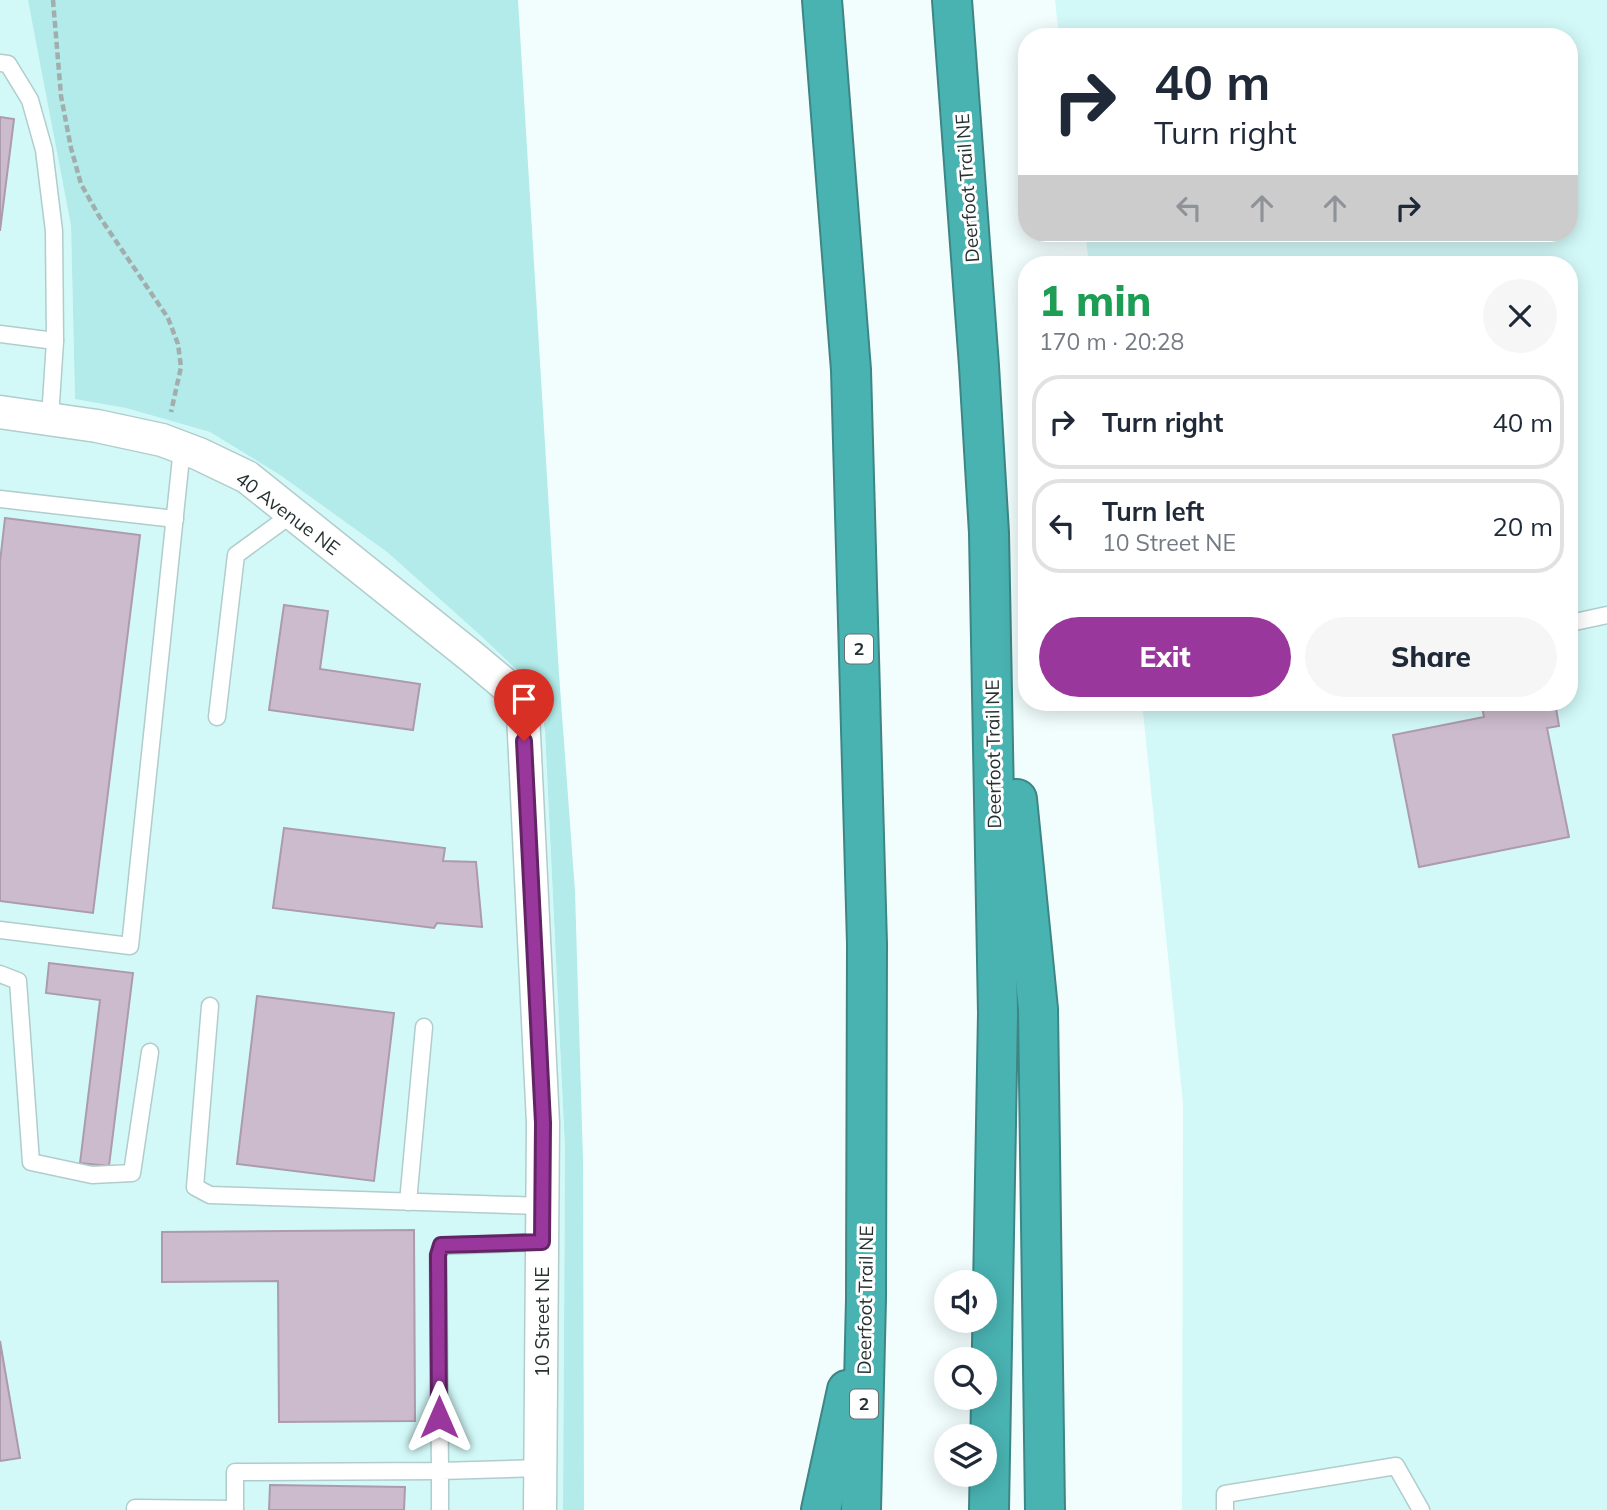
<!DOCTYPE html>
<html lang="en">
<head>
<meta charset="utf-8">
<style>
  :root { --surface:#fff; --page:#f6f6f7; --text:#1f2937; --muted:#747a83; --line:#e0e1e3; --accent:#99379d }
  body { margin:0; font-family:Mulish,sans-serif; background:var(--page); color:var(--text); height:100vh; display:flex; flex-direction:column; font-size:26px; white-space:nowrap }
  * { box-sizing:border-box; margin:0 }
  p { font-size:23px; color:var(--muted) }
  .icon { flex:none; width:38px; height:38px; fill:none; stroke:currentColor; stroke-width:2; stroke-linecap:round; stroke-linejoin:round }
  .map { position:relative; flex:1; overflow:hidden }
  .panel { position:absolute; left:1018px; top:256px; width:560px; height:455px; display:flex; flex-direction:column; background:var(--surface); border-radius:28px; box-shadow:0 4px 18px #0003 }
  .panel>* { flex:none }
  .banner { position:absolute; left:1018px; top:28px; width:560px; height:214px; border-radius:28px; box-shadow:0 4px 18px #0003; background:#fff; color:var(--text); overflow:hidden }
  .buttons { position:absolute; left:934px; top:1270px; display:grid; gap:14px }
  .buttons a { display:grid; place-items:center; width:63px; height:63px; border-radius:50%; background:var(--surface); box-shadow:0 4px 18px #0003; font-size:35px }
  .pin { position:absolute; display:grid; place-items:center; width:60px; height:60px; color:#fff; margin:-72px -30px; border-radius:50% 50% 50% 0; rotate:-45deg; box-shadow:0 0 7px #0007 }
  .pin .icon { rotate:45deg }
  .me { position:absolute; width:77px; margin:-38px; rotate:0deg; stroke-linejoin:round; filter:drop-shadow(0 0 5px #0008) }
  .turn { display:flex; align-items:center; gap:24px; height:147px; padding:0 21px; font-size:32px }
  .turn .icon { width:91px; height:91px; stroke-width:2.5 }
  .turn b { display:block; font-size:49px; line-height:60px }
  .lanes { display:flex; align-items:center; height:66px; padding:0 21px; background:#0003; justify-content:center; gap:35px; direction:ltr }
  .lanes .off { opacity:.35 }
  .round { display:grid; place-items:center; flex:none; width:74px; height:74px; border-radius:37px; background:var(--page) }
  .summary { display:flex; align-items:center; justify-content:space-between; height:119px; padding:0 21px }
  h1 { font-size:42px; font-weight:800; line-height:52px; color:#1e9e55 }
  .action { display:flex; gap:14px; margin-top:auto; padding:14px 21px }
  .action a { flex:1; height:80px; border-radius:42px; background:var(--accent); color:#fff; font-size:28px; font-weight:800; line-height:80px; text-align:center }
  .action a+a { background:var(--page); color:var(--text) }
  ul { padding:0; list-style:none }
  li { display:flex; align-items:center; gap:21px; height:94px; margin:0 14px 10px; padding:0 7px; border:4px solid var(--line); border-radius:28px }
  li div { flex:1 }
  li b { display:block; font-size:26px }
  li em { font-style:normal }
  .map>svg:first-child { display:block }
  .built { fill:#d2f9f8 }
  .green { fill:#b2ebe9 }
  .building { fill:#cbc; stroke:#ac9bac; stroke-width:2 }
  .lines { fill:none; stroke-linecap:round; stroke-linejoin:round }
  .lane-casing { stroke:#b0cdcc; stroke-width:19 }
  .street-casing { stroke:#b0cdcc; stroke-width:35 }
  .highway-casing { stroke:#3d8685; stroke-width:42 }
  .path { stroke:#a2aeae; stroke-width:4.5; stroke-dasharray:7 3.5; stroke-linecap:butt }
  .lane { stroke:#fff; stroke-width:16 }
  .street { stroke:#fff; stroke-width:32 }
  .highway { stroke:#49b3b2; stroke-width:38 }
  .route-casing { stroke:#632466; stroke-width:18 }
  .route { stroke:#99379d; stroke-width:12 }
  .labels { text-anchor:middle; stroke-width:6; stroke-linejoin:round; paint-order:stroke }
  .shield { fill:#fff; stroke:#676f6f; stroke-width:2 }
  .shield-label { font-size:18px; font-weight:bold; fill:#263131 }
  .street-label { font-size:19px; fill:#263131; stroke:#fff }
</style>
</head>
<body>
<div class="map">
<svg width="1607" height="1510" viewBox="0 0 1607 1510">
  <rect width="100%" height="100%" fill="#f2fefe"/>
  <!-- built -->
  <g class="built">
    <path d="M0,0H28L34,29L71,226L75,398L126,408L210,432L280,475L387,552L480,635L523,676L539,697L545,731L565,1149L563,1510H0Z"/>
    <path d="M1055,0H1607V1510H1182L1183,1103L1142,702H1570V264H1089L1085,233H1570V37H1059Z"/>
  </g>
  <!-- green -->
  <path class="green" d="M28,0H518L559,674L575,891L583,1160L584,1510H563L565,1149L545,731L539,697L523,676L480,635L387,552L280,475L210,432L126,408L75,399L71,226Z"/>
  <!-- building -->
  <g class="building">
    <path d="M0,117L14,119L0,231Z"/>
    <path d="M5,518L140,535L93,913L0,901V562Z"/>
    <path d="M284,605L328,611L320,669L420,684L413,730L269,710Z"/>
    <path d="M1481,702H1555L1559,726L1547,728L1569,837L1419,867L1393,735L1484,717Z"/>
    <path d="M284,828L445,848L443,861L476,862L482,927L437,923L434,928L273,908Z"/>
    <path d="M49,963L133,973L109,1166L80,1163L100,1000L46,993Z"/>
    <path d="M257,996L394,1013L374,1181L237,1164Z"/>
    <path d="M414,1230L415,1421L279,1422L278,1281L162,1282V1232Z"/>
    <path d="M0,1341L20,1458L0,1461Z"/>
    <path d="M270,1485L405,1487L404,1510H269Z"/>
  </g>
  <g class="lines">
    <defs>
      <g id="lane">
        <path d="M0,63L8,64L30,100L44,150L54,231L55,341"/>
        <path d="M0,334L55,341L50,418"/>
        <path d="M0,499L175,519"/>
        <path d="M1570,623L1607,615"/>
        <path d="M217,717L236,555L292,514"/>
        <path d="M0,930L130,946L182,448"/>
        <path d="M0,974L18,981L31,1162L92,1175L132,1173L150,1052"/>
        <path d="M210,1006L195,1187L210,1195L542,1206"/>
        <path d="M408,1202L424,1027"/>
        <path d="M135,1508L235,1509"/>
        <path d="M235,1510V1472L440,1471L438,1255L441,1246L542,1242"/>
        <path d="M440,1510V1471L541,1468"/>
        <path d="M1225,1510V1494L1396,1466L1421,1510"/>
      </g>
      <path id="street" d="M0,412L97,426L162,440L199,454L247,477L472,657L509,688L523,714L543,1123L540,1510"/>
      <g id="highway">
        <path d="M822,0L851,370L867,944L866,1299L861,1510"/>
        <path d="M952,0L979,366L989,533L998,1013L989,1510"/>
        <path d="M1017,799L1038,1009L1045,1510"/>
        <path d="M821,1510L847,1390"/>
      </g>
    </defs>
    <!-- lane casing -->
    <use href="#lane" class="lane-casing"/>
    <!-- street casing -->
    <use href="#street" class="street-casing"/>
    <!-- highway casing -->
    <use href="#highway" class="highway-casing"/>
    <!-- path -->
    <path class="path" d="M53,0L61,96L71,148L81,184L99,216L168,318L178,344L181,367L171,412"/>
    <!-- lane -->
    <use href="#lane" class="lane"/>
    <!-- street -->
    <use href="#street" class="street"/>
    <!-- highway -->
    <use href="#highway" class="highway"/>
  </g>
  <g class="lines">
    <defs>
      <path id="route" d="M439,1417L438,1255L441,1245L542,1242L543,1123L524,741"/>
    </defs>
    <!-- route casing -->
    <use href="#route" class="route-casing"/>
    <!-- route -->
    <use href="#route" class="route"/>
  </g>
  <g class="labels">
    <!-- shield labels -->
    <g class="shield">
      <rect x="845" y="634.5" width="28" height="29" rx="5"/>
      <rect x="850" y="1389.5" width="28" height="29" rx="5"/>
    </g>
    <g class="shield-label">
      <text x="859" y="655">2</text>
      <text x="864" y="1410">2</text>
    </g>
    <!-- street labels -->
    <g class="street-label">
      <text transform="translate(967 188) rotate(-94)" y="7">Deerfoot Trail NE</text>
      <text transform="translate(288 513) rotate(37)" y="7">40 Avenue NE</text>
      <text transform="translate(993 754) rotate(-91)" y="7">Deerfoot Trail NE</text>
      <text transform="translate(865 1300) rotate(-89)" y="7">Deerfoot Trail NE</text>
      <text transform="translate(542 1322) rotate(-90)" y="7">10 Street NE</text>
    </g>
  </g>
</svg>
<div class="buttons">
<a><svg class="icon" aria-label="sound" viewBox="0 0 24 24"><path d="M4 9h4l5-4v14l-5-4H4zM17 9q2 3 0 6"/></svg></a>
<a><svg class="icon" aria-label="search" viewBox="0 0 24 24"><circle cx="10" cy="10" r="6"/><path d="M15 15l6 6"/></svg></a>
<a><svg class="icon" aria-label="layers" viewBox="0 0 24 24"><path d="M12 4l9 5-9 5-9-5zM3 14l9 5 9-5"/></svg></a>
</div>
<div class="pin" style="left:524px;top:741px;background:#d93025"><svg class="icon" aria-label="arrive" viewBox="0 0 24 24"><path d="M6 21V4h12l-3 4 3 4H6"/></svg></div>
<svg class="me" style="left:439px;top:1417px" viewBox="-20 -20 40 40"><path d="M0-17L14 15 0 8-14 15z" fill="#99379d" stroke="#fff" stroke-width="4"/></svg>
<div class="banner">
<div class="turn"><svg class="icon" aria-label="right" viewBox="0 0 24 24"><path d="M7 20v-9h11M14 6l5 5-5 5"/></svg><div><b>40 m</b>Turn right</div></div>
<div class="lanes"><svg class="icon off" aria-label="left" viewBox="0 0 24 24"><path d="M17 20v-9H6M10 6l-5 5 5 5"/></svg><svg class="icon off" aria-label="ahead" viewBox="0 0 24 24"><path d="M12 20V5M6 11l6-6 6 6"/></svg><svg class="icon off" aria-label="ahead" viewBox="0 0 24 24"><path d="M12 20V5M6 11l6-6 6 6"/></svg><svg class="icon" aria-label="right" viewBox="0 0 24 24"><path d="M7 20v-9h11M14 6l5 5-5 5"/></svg></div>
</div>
<section class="panel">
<div class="summary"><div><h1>1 min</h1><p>170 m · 20:28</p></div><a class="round"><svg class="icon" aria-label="close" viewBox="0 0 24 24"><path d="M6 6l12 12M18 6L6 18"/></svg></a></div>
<ul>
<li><svg class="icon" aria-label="right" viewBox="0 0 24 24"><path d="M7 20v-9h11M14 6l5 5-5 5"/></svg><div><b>Turn right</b></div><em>40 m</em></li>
<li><svg class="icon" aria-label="left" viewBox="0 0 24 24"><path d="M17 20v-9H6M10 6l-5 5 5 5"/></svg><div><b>Turn left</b><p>10 Street NE</p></div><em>20 m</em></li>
</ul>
<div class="action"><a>Exit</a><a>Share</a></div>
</section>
</div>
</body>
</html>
